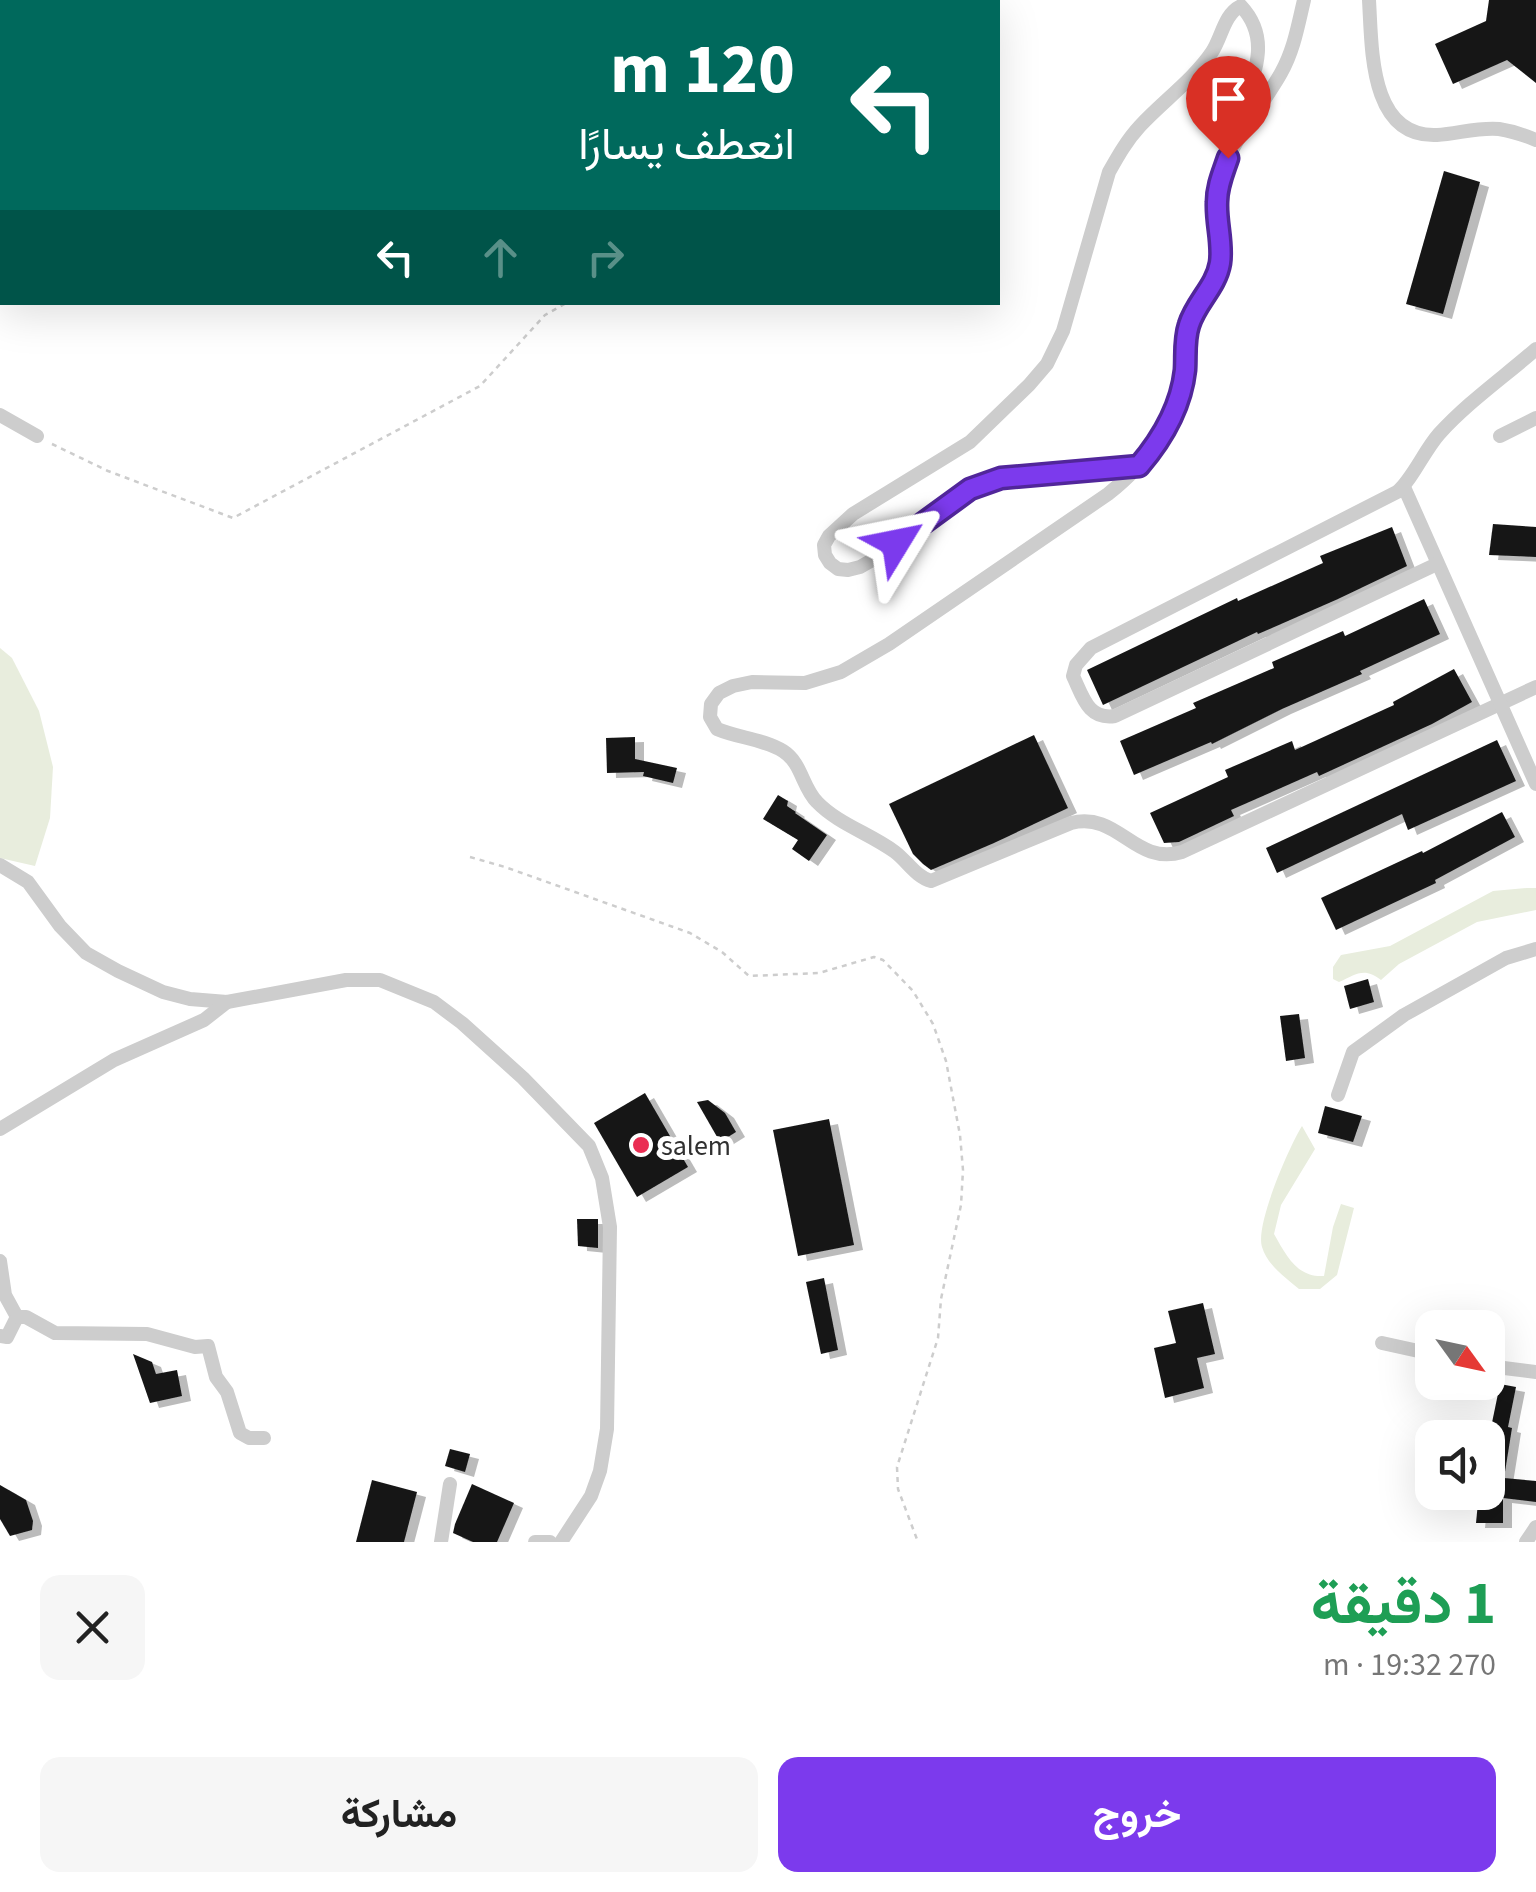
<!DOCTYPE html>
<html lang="ar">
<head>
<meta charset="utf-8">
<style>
  :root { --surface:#fff; --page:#f6f6f6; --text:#222; --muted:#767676; --accent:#7c3aed }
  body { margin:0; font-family:"Source Sans 3",Vazirmatn,sans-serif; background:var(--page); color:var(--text); direction:rtl; height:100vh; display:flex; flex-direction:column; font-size:38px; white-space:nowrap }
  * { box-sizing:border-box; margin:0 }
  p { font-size:32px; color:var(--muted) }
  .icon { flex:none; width:55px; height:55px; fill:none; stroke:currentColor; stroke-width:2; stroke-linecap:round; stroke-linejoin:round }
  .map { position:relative; height:1542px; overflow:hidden; direction:ltr }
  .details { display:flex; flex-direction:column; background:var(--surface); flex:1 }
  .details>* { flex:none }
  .banner { position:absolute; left:0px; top:0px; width:1000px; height:305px; box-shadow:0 10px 40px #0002; direction:rtl; background:#00695c; color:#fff; overflow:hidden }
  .needle { width:65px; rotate:123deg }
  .controls { position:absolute; left:1415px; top:1310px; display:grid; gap:20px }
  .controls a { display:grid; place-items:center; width:90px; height:90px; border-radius:20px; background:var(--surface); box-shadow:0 10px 40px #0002; font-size:50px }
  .pin { position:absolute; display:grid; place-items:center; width:85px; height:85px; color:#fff; margin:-102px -42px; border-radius:50% 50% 50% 0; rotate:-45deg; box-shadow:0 0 10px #0007 }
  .pin .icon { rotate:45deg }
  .me { position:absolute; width:110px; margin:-55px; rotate:55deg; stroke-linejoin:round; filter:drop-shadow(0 0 8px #0008) }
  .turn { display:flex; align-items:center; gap:35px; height:210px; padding:0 40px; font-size:45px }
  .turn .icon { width:130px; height:130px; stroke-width:2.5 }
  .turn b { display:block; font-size:70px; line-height:85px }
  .lanes { display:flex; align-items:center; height:95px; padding:0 40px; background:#0003; justify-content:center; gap:50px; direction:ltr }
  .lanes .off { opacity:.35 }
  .round { display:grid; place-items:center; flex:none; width:105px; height:105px; border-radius:20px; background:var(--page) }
  .summary { display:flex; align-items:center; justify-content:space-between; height:170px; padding:0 40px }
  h1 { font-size:60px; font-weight:700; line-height:75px; color:#1e9e55 }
  .action { display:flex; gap:20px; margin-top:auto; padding:20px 40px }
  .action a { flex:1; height:115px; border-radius:20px; background:var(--accent); color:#fff; font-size:40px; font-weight:700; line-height:115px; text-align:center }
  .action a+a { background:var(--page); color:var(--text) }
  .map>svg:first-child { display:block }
  .green { fill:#e8eddd }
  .building { fill:#171717; filter:url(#shadow) }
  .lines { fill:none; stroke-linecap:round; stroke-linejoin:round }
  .path { stroke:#cdcdcd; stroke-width:2.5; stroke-dasharray:5 5; stroke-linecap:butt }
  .minor { stroke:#cdcdcd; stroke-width:14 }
  .route-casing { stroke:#51269a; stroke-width:25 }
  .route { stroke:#7c3aed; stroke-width:18 }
  .poi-dot { fill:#ea2e53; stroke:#fff; stroke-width:4 }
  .labels { text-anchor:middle; stroke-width:10; stroke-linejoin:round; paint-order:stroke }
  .poi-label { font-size:28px; fill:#303030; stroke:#fff; text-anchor:start }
</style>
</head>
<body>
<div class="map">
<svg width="1536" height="1542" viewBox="0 0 1536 1542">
  <defs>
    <filter id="shadow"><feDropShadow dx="9" dy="5" stdDeviation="0" flood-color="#0004"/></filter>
  </defs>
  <rect width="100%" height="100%" fill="#fff"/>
  <!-- green -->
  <g class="green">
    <path d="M0,648L12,658L39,711L53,767L50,818L35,866L0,858Z"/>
    <path d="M1527,888H1536V910L1477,922L1399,964L1381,980C1364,966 1355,975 1339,982L1333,979V967L1341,955L1390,946L1493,891Z"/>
    <path d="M1302,1126L1315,1149L1281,1205L1274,1234C1286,1255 1297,1278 1324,1276L1333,1227L1341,1204L1354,1208L1337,1275L1320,1289H1299C1285,1277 1268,1266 1262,1247C1255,1225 1289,1147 1302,1126Z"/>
  </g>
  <!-- building -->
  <g class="building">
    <path d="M1489,0H1536V83L1507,60L1453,84L1435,44L1486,21Z"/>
    <path d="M1444,171L1480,182L1443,314L1406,304Z"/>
    <path d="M1493,524L1536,527V557L1489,555Z"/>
    <path d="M1392,527L1407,566L1338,599L1258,634L1257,632L1103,705L1087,670L1237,598L1238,601L1323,563L1320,556Z"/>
    <path d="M1424,599L1440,634L1360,671L1362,674L1282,709L1212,744L1211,742L1134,775L1120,741L1196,708L1193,703L1274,668L1272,662L1343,631L1345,636Z"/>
    <path d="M1454,669L1472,702L1432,724L1319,776L1317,772L1231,810L1234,816L1179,842L1164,843L1150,813L1228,777L1225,770L1292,741L1295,750L1394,705L1393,702Z"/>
    <path d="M1034,735L1068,808L994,843L931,870L923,864L913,854L889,804Z"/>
    <path d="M635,737V759L677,768L673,783L643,776L644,772L607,773L606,738Z"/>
    <path d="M1497,740L1516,781L1408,830L1402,814L1277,873L1266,848Z"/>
    <path d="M778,795L788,801L787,806L796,812L795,813L827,835L809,861L792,849L798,840L763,819Z"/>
    <path d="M1502,812L1515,837L1435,880L1436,883L1336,930L1321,898L1422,851L1423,853Z"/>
    <path d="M1368,979L1374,1002L1350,1009L1344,986Z"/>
    <path d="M1299,1014L1305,1058L1286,1061L1280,1016Z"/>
    <path d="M645,1093L688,1167L637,1197L594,1123Z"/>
    <path d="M708,1100L725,1113L736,1132L720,1142L697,1102Z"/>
    <path d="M1325,1106L1362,1116L1353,1142L1318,1133Z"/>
    <path d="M829,1119L854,1245L798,1256L773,1130Z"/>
    <path d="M577,1219H598V1248L578,1246Z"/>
    <path d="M824,1278L838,1350L821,1354L806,1282Z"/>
    <path d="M1203,1303L1215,1354L1197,1358L1204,1388L1165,1398L1154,1348L1176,1343L1168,1311Z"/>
    <path d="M133,1354L152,1362L156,1374L177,1370L182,1396L150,1403Z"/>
    <path d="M1500,1384L1516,1387L1508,1427L1512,1428L1504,1478L1536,1481V1502L1503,1498V1523H1476L1479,1492H1488V1442Z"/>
    <path d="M450,1449L470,1454L465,1472L445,1466Z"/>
    <path d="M372,1480L417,1492L404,1542H356Z"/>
    <path d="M472,1484L514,1503L497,1542H473L453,1533L455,1524Z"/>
    <path d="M0,1485L26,1500L33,1521L32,1530L10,1536L0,1519Z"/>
  </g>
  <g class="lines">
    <!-- path -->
    <g class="path">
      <path d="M687,0L688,2"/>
      <path d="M52,444L108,471L233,518L480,386L545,315L568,302"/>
      <path d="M470,857L505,867L690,933L722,952L749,976L819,973L874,957L883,960L913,991L933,1024L946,1061L960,1135L963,1170L961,1205L941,1299L938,1338L897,1467L898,1489L918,1542"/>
    </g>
    <!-- minor -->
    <g class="minor">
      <path d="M883,0V2"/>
      <path d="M1304,0C1298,25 1294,50 1281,73C1262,107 1232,140 1220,178C1212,206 1224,233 1220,261C1217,285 1198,300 1190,322C1183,340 1187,357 1184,375C1176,424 1146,464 1108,494L889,644L841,672L805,683L752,682L733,686L719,693L711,704L710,717L717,729C738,738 764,739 783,751C802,763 802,787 817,802C838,824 871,834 895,852C907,861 916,877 931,881L1071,823C1119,811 1134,866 1182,852L1536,687"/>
      <path d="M1369,0C1372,48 1369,138 1437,135C1457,134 1478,127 1499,129C1512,131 1524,135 1536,140"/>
      <path d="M27,2L29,0"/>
      <path d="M0,43L2,39"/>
      <path d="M0,415L37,436"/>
      <path d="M1500,436L1536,418"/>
      <path d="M1139,466L1001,479L970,489L881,555L860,567L848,570L838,569L830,563L825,555L824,545L829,536L853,514L970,442L1029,385L1047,364L1063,331L1109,172C1118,156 1127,140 1140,126C1163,101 1193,80 1212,52C1222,37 1224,14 1241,6C1269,36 1257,69 1244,102C1238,117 1234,132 1231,147"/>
      <path d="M1404,487L1536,784"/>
      <path d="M1437,564L1115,716C1088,720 1083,697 1073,676L1076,665L1091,648L1397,492C1412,480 1424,451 1439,434C1468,402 1504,377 1536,349"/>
      <path d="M0,865L28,882L60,926L86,953L118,971L163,992L190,999L227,1002L346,980H380L434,1002L462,1023L523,1078L589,1146L602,1178L610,1227L607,1429L600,1471L591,1496L561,1542"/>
      <path d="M1338,1095L1353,1052L1404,1015L1506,958L1536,949"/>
      <path d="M0,1129L114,1060L204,1020L227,1002"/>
      <path d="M0,1261L5,1295L17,1317L7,1337L0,1336"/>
      <path d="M17,1317H26L55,1333L147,1334L195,1347L208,1346L216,1377L227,1392L240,1433L249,1438H264"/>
      <path d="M1382,1343L1432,1354"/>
      <path d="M1488,1366L1536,1372"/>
      <path d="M441,1542L450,1484"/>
      <path d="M535,1542H550"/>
      <path d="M1526,1542L1536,1527"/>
    </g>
  </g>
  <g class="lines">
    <defs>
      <path id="route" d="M896,543L970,489L1001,478L1139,466C1162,439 1181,407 1185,370C1186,355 1184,340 1189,325C1196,302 1216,287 1220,263C1223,243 1216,223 1217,202C1217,186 1223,173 1228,158"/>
    </defs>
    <!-- route casing -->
    <use href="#route" class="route-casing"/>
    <!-- route -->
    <use href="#route" class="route"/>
  </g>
  <!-- markers -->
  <circle class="poi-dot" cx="641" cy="1145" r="10"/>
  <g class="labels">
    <!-- poi labels -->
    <g class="poi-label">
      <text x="661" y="1155">salem</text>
    </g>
  </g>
</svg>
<div class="controls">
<a><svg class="needle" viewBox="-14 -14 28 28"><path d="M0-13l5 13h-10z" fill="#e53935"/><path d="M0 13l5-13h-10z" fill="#767676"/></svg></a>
<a><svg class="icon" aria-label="sound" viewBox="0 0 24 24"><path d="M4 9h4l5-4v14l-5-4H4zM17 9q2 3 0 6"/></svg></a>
</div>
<div class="pin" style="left:1228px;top:158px;background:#d93025"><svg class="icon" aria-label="arrive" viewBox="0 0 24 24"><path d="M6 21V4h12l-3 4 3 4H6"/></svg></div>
<svg class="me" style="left:896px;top:543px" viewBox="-20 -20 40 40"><path d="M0-17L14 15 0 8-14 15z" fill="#7c3aed" stroke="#fff" stroke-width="4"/></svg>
<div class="banner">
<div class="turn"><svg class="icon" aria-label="left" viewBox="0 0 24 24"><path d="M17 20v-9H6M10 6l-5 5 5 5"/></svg><div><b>120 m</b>انعطف يسارًا</div></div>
<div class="lanes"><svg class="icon" aria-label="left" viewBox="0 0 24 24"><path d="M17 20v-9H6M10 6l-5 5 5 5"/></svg><svg class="icon off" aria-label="ahead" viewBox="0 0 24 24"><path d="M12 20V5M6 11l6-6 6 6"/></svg><svg class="icon off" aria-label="right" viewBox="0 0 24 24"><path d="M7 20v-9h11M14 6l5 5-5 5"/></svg></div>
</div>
</div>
<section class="details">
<div class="summary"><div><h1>1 دقيقة</h1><p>270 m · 19:32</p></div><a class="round"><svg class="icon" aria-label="close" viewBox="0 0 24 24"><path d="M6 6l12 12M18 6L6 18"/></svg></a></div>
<div class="action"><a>خروج</a><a>مشاركة</a></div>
</section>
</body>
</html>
